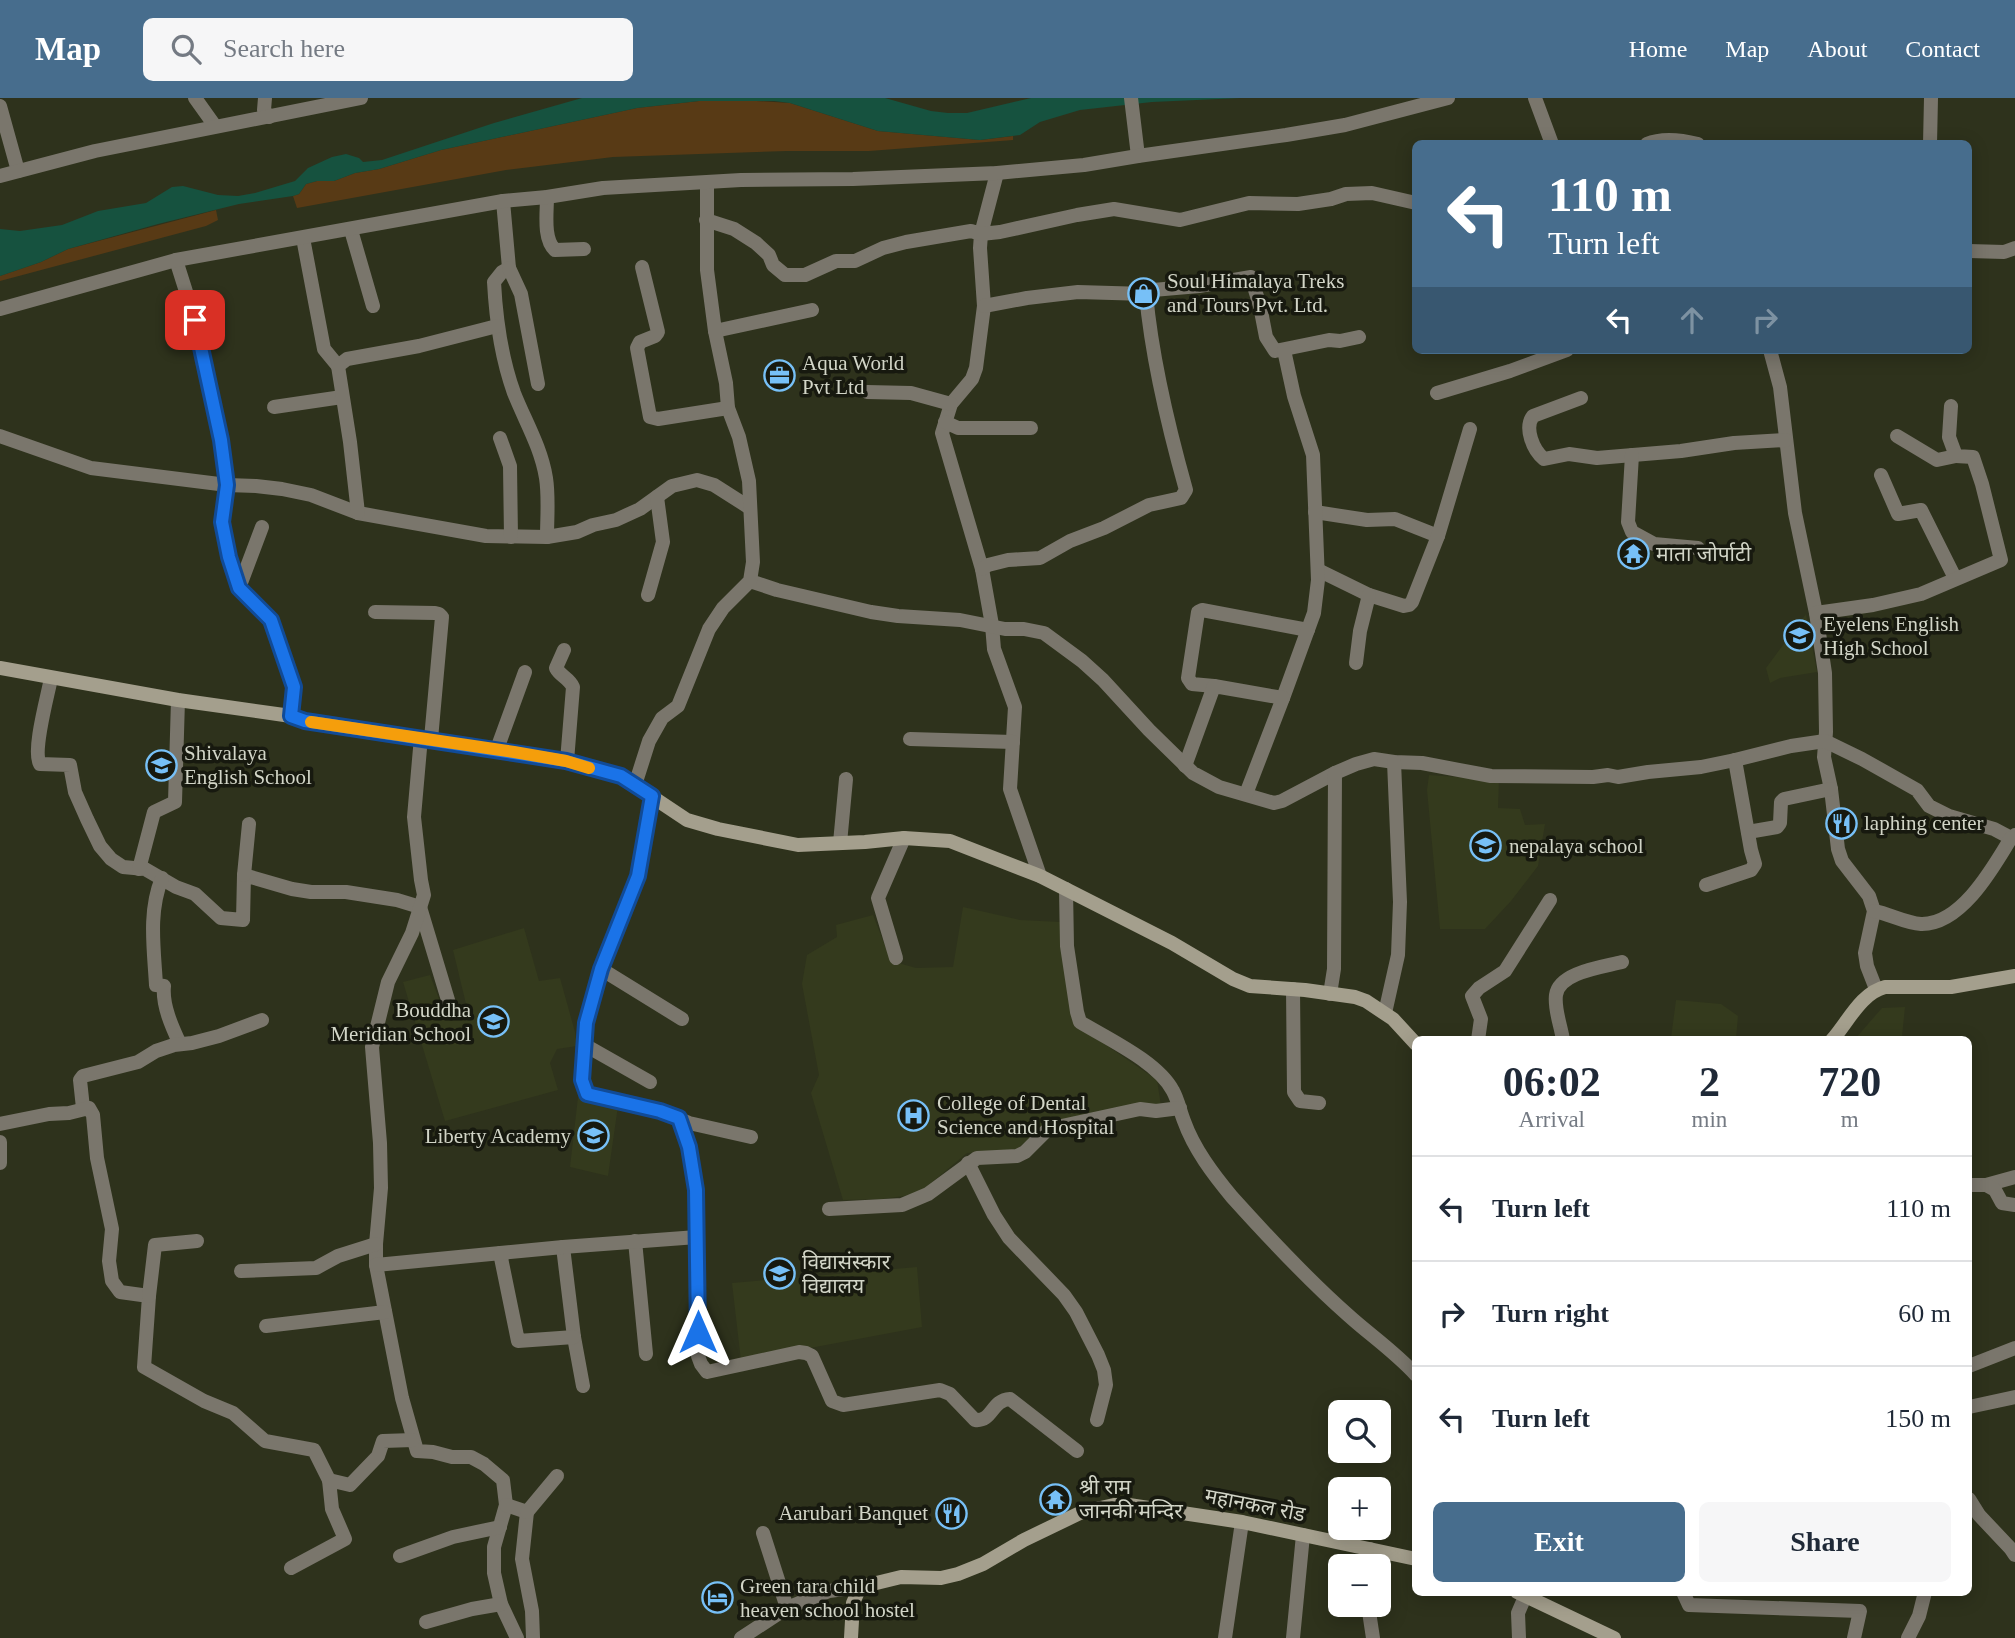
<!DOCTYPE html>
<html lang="en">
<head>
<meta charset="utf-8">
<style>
  :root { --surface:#fff; --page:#f6f6f7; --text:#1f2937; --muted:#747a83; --line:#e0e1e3; --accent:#476d8d }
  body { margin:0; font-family:"Times New Roman","Noto Sans Devanagari",serif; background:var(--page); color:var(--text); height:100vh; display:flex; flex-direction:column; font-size:26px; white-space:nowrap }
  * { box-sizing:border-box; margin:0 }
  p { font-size:23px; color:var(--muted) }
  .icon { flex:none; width:38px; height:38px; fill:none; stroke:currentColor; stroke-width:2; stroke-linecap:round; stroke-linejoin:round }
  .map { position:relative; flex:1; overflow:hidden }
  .details { position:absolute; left:1412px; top:938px; width:560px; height:560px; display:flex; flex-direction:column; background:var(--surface); border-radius:10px; box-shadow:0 4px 18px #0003 }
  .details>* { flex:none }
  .hud { position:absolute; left:1412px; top:42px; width:560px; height:214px; border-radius:10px; box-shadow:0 4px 18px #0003; background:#476d8d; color:#fff; overflow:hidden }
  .fabs { position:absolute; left:1328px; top:1302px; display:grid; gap:14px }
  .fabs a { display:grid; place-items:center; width:63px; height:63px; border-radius:10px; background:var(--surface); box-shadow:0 4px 18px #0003; font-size:35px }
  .pin { position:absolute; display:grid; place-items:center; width:60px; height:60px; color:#fff; margin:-30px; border-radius:14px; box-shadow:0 4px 10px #0006 }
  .me { position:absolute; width:77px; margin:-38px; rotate:0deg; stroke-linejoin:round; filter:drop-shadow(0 0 5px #0008) }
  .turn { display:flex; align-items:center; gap:24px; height:147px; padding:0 21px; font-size:32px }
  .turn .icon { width:91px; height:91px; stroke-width:2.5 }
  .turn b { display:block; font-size:49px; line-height:60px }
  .lanes { display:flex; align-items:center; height:66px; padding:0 21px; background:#0003; justify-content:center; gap:35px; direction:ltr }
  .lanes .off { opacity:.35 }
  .eta { display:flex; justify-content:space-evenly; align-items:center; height:119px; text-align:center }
  .eta b { font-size:42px; font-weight:600; line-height:49px }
  .cta { display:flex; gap:14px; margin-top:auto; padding:14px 21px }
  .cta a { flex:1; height:80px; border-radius:10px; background:var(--accent); color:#fff; font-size:28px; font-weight:600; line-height:80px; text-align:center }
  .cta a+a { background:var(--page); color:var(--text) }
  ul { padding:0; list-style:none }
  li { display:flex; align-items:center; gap:21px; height:105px; padding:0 21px; border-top:2px solid var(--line) }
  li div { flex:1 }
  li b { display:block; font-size:26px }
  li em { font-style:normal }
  header { display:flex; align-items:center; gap:42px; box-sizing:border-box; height:98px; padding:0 35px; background:var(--accent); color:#fff }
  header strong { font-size:33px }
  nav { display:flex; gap:38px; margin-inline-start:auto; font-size:24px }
  .search { width:490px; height:63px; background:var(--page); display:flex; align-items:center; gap:18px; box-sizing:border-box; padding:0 24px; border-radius:10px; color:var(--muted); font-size:26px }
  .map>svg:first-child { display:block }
  .built { fill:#343a1d }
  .green { fill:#583a15 }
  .water { fill:#16523f }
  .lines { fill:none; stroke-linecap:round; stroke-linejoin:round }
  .minor { stroke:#7a766c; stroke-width:14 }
  .tertiary { stroke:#7a766c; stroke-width:14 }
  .secondary { stroke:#a49f8d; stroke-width:14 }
  .route-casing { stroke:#114b97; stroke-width:18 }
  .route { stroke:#1a73e8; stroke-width:12 }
  .slow { stroke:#f59e0b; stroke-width:12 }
  .labels { text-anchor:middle; stroke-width:7; stroke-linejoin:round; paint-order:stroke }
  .poi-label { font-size:21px; fill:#d2d5c7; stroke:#17190f; text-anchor:start }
  .street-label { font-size:21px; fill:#d2d5c7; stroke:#17190f }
</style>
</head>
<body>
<header>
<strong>Map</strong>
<div class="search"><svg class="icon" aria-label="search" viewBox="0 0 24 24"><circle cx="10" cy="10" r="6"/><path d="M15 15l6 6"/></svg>Search here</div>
<nav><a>Home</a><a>Map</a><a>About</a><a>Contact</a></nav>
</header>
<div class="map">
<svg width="2015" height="1540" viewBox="0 0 2015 1540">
  <rect width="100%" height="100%" fill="#2e321c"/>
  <!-- built -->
  <g class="built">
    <path d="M1806,516L1817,574L1780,580L1770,585L1766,570Z"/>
    <path d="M1429,677L1499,682L1498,710L1520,711L1525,727L1545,726L1538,768L1511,803L1485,831H1440L1427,692Z"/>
    <path d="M963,809L1020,822L1061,824L1074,925L1157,982L1161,1008L1034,1036L1017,1051L967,1055L918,1096L882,1101L843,1102L811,995L819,977L802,886L807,857L837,839L836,827L873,817L891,863L916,870L953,869Z"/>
    <path d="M524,830L539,883L560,880L575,934L577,948L557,951L550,965L558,992L445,1023L403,884L430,877L444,914L466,906L453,852Z"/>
    <path d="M1676,902L1721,906L1738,918L1736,941L1677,942L1671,940Z"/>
    <path d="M1905,909L1902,939L1910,941H1855L1882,910Z"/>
    <path d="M578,999L618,1008L608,1078L570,1069Z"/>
    <path d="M917,1169L922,1229L741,1263L732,1185Z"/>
  </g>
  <!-- green -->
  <g class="green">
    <path d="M740,2L790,5L878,33L980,42L1013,38V42L869,53H787L613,59L506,72L297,110L293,98L299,96L306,86L317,83H334L355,75L379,71L441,52L637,10L699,3Z"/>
    <path d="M216,112L218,122L206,128L0,183V178L41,164L68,151Z"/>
  </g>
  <!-- water -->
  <path class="water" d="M582,0H885L931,13L948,15H967L1031,0H1241L1152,4L1080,12L1040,24L1020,37L980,42L878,33L790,5L774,3H699L637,10L441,52L379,71L355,75L334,83H317L306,86L299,96L293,98L239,106L158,126L68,151L41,164L0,178V131L20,133L62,127L98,113L146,105L172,89L183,88L218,97L238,98L255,95L295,83L308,70L332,59L346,56L359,60L363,64L382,62L494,25Z"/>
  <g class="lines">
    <!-- minor -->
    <g class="minor">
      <path d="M195,0L215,28"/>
      <path d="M265,0L264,12L269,19"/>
      <path d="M1131,0L1138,58"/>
      <path d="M1535,0L1552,46"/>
      <path d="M0,8L18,73"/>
      <path d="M1647,46C1663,39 1682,42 1698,46"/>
      <path d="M1930,46L1931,0"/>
      <path d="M997,75L981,136L980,150L984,208L976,270L972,281L951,306L942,335L982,471L992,527L994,551L1015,609L1010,691L1040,778"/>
      <path d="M547,99C547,115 543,141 555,152L584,151"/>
      <path d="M503,103L509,170L502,174L494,184C496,222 501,259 514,295C525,323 541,349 546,380C549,399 547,420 547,439"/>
      <path d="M706,122L734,131L756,145L769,157L773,167L785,177H805L836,163H855L883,150L906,144L971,133L981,136L1000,134L1077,117L1114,111L1180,122L1249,105L1298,106L1331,101L1346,96L1372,95L1416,105"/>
      <path d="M351,132L373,208"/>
      <path d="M303,140L324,251L338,268"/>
      <path d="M1969,153L2004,154L2015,150"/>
      <path d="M176,162L195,222L221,342L227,387L222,424L230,459L239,490L271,522L294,589L291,618"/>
      <path d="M642,169L658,234L655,238L640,244L637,250L650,319L658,321L728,310"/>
      <path d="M509,170L521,196L538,286"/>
      <path d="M984,208L1027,200L1078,194L1146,196"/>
      <path d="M715,233L812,212"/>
      <path d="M1770,252L1780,289L1795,415L1816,515L1825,575L1826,634L1824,659L1831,691L1838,751L1842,763L1869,798L1874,813L1865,855L1867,868L1876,891"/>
      <path d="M867,294L911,295L951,306"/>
      <path d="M1437,295L1510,273L1567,252"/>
      <path d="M1581,300L1533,318C1524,330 1533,352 1544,361L1569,356L1597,360L1681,353L1734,345L1786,342"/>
      <path d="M274,309L342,299"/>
      <path d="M945,324L958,330H1031"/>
      <path d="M0,338L91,370L227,387L256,388L282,391L311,397L358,415L486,438L547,439L577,434L593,427L616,422L640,411L672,388L697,382L714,387L750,410"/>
      <path d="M1897,338L1937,362L1956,358"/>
      <path d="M500,340L510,368L511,439"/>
      <path d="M1632,357L1628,424L1632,434L1654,446L1698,450"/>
      <path d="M1881,377L1898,416L1921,412L1955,480"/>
      <path d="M1315,414L1367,422L1395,421L1438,438"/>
      <path d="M358,415L350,344L338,268L347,261L419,248L497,228"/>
      <path d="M982,471L988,467L1008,462L1040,460L1070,443L1104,430L1149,407L1181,400L1186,392C1168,328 1152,262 1146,196L1153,192L1199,188L1251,179L1260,208L1266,239L1275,253L1329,242L1340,243L1359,239"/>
      <path d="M1318,472L1369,497L1404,508L1409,507L1412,504L1438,438L1470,331"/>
      <path d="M750,483L777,492L871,514L898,518L960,522L1005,531H1024L1044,535L1082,563L1103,582L1149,632L1193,675L1219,689L1274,705L1282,703L1335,675L1356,666L1374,661L1394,664L1422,665L1491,678L1593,679L1608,677L1618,679L1648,674L1701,669L1735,662L1791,648L1825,643L1862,661L1917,692L1929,708L1949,718L1994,731L2011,740L2015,737"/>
      <path d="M239,490L262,429"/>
      <path d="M648,497L663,444L657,399"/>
      <path d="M375,514L435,515L439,516L442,519L431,641"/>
      <path d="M1816,515L1873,507L1921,496L2001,462L1982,386L1973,359L1956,358L1949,339L1951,308"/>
      <path d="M564,552L556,570C560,578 569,580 573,589L567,663"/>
      <path d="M1356,565L1360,533L1369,497"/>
      <path d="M51,580C48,597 32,653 40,666L70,667L75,694L87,721L100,748L111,761L123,769L145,771L176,789L195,796L221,820L243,822L244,777L292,791L311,794H346L397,802L420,809L451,912"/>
      <path d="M1214,588L1192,586L1188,580L1198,514L1202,512L1308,532"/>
      <path d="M1283,600L1314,515L1318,482L1313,357L1294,298L1284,252"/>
      <path d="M421,639L414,719L421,782L424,797L412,835L388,884L372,949L380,1045L381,1090L376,1146V1167L402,1300L417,1353L433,1354L452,1359H471L484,1366L503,1382L506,1407L494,1449V1475L501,1506L517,1540"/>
      <path d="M910,641L1013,644"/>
      <path d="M497,651L525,574"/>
      <path d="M1185,668L1214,588L1283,600L1246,696"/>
      <path d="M635,687L649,643L662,620L678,608L709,531L723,510L750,483L753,464L749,383L739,339L728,310L726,285L715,233L707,172V85"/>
      <path d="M651,698L638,778L601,871L586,925L583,946L582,982L587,996L660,1013L689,1025L751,1039"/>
      <path d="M1748,734L1777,729L1780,725L1781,704L1784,701L1831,691"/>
      <path d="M840,745L846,681"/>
      <path d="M139,771L154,714L175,704L178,602"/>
      <path d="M244,777L249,726"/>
      <path d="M162,780C148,814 154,851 156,887L164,888C162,907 172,929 180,946"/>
      <path d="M1706,787L1751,772L1755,766L1751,752L1735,662"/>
      <path d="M1066,791L1067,848L1077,914L1080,924C1108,941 1158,964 1173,993C1178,1002 1180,1013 1184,1023C1194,1051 1213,1076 1232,1099C1269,1140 1307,1181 1348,1217C1370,1237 1395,1254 1416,1277"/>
      <path d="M1874,813C1890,816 1905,825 1921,826C1961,827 1993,770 2011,740"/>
      <path d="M896,860L878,800L904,740"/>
      <path d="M601,871L682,921"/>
      <path d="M1293,891L1294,994L1300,1003L1319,1005"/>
      <path d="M1330,896L1334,871L1335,675"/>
      <path d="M1385,915L1398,857L1400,804L1394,664"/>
      <path d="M1478,942L1481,921L1472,898L1479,890L1505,873L1550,802"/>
      <path d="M1563,942C1561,928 1554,911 1556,897C1559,874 1603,869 1622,864"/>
      <path d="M583,946L650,984"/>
      <path d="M83,1010L80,982L83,978L138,964L156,953L174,947L192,945L219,938L262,922"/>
      <path d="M0,1026L49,1016L69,1015L89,1010L93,1017L97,1060L112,1131L109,1163L112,1183L120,1194L149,1198L144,1269L204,1303L233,1315L265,1343L314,1352L329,1382"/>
      <path d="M0,1044V1065"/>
      <path d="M968,1065L994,1117L1009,1140L1064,1197L1076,1214L1098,1257L1104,1272L1106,1287L1097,1322"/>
      <path d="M1969,1087H1986L2015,1079"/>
      <path d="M1986,1087L1995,1092L2002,1105L2015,1107"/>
      <path d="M829,1111L902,1107L928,1096L977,1060L1017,1058L1025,1054L1046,1033L1057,1029L1140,1011L1156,1013L1180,1010"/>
      <path d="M697,1139L698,1258L701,1266L707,1274L799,1254L806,1255L812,1258L832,1303L843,1307L940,1292L950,1296L975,1322C993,1324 991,1302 1010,1301L1077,1353"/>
      <path d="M635,1143L646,1256"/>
      <path d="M563,1149L574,1239L583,1288"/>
      <path d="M500,1155L518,1243L574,1239"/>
      <path d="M376,1167L563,1149L697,1139C696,1094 694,1063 679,1020"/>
      <path d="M241,1173L316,1170L338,1158L376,1146"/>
      <path d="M149,1198L155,1147L197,1143"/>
      <path d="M266,1228L385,1214"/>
      <path d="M1969,1268L2015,1250"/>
      <path d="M1969,1309L2015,1299"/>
      <path d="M1969,1401L1979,1417L2011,1451L2015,1457"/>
      <path d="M506,1407L527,1414L522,1461L532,1513L533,1540"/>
      <path d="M527,1414L557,1378"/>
      <path d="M763,1435L787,1510"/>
      <path d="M400,1458L453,1439L500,1429"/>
      <path d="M1367,1468L1370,1451"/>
      <path d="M291,1470L345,1441L332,1411L329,1382L350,1387L378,1358L383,1343L413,1342"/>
      <path d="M1683,1494L1689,1507L1860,1513L1854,1540"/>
      <path d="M1368,1507L1373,1540"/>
      <path d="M426,1524L472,1511L501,1506"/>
      <path d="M741,1540L787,1510L829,1493L860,1489"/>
      <path d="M1225,1540L1242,1424"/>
      <path d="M1293,1540L1303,1437"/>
      <path d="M1519,1540L1518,1515L1527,1494"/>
      <path d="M1908,1540L1919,1518L1925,1494"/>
    </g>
    <!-- tertiary -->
    <g class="tertiary">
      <path d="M0,78L95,53L361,0"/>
      <path d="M0,211L176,162L503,103L547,99L603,90L741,82L853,81L997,75L1084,67L1138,58L1286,37L1345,27L1448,0"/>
    </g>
    <!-- secondary -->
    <g class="secondary">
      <path d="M0,570L178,602L291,618L305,623L567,663L621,678L687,722L718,731L798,747L865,744L904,740L950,743L1040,778L1172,845L1233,881L1250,888L1305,892L1355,899L1366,903L1393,921L1416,946"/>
      <path d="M1832,942C1848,924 1861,895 1885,889H1951L2015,878"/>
      <path d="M1517,1494L1614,1540"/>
      <path d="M851,1540L853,1505L860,1489L901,1479L941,1480L958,1476L983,1466L1024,1442L1082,1414L1114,1407H1129L1242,1424L1416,1461"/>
    </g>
  </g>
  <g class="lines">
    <defs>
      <path id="route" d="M195,222L221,342L227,387L222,424L229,459L239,490L271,522L294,589L291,618L305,623L566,663L621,678L652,698L638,778L601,871L586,925L582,982L587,996L660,1013L679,1020L689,1049L696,1092L698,1234"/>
    </defs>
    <!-- route casing -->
    <use href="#route" class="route-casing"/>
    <!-- route -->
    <use href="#route" class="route"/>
    <!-- slow -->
    <path class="slow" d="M311,624L514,654L566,663L589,670"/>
  </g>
  <!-- icons -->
  <defs>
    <symbol id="shop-ring" viewBox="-11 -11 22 22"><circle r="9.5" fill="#17190f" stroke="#77c0f7" stroke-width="1.5"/><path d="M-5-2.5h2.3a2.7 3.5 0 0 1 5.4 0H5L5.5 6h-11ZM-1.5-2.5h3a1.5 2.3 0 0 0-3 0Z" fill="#77c0f7"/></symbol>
    <symbol id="office-ring" viewBox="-11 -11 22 22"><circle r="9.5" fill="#17190f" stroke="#77c0f7" stroke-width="1.5"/><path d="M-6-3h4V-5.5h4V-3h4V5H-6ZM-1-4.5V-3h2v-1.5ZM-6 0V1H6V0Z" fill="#77c0f7"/></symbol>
    <symbol id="temple-ring" viewBox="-11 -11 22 22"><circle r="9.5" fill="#17190f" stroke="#77c0f7" stroke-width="1.5"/><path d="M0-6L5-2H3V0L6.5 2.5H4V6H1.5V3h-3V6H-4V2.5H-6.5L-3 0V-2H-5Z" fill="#77c0f7"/></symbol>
    <symbol id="school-ring" viewBox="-11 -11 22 22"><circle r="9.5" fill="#17190f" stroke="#77c0f7" stroke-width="1.5"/><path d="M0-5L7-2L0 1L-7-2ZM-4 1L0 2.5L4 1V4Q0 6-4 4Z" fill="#77c0f7"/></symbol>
    <symbol id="restaurant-ring" viewBox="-11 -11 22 22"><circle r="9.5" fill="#17190f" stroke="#77c0f7" stroke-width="1.5"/><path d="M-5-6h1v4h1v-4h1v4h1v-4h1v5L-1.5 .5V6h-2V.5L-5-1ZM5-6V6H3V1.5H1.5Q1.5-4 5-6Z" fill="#77c0f7"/></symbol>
    <symbol id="hospital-ring" viewBox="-11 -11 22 22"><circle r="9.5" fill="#17190f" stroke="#77c0f7" stroke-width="1.5"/><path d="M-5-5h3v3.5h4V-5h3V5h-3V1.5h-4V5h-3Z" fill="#77c0f7"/></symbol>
    <symbol id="hotel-ring" viewBox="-11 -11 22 22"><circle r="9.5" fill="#17190f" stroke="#77c0f7" stroke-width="1.5"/><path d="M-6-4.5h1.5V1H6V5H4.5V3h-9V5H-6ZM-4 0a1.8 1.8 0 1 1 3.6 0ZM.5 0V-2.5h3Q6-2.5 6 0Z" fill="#77c0f7"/></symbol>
  </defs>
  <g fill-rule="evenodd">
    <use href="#shop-ring" x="1126" y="178" width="35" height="35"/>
    <use href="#office-ring" x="762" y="260" width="35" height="35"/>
    <use href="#temple-ring" x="1616" y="438" width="35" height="35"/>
    <use href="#school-ring" x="1782" y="520" width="35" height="35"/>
    <use href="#school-ring" x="144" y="650" width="35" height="35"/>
    <use href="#restaurant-ring" x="1824" y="708" width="35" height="35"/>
    <use href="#school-ring" x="1468" y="730" width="35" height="35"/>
    <use href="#school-ring" x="476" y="906" width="35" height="35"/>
    <use href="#hospital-ring" x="896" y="1000" width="35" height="35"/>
    <use href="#school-ring" x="576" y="1020" width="35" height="35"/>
    <use href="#school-ring" x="762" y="1158" width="35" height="35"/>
    <use href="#temple-ring" x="1038" y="1384" width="35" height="35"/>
    <use href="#restaurant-ring" x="934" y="1398" width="35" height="35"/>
    <use href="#hotel-ring" x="700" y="1482" width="35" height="35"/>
  </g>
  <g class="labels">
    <!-- poi labels -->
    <g class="poi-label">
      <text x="1167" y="190">Soul Himalaya Treks<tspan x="1167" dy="24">and Tours Pvt. Ltd.</tspan></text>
      <text x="802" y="272">Aqua World<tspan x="802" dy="24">Pvt Ltd</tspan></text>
      <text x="1656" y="463">माता जोर्पाटी</text>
      <text x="1823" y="533">Eyelens English<tspan x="1823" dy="24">High School</tspan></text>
      <text x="184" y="662">Shivalaya<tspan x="184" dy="24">English School</tspan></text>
      <text x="1864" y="732">laphing center</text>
      <text x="1509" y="755">nepalaya school</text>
      <text x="471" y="919" text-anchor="end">Bouddha<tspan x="471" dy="24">Meridian School</tspan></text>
      <text x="937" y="1012">College of Dental<tspan x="937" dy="24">Science and Hospital</tspan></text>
      <text x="571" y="1045" text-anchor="end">Liberty Academy</text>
      <text x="802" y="1171">विद्यासंस्कार<tspan x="802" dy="24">विद्यालय</tspan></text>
      <text x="1079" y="1396">श्री राम<tspan x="1079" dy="24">जानकी मन्दिर</tspan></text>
      <text x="928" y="1422" text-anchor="end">Aarubari Banquet</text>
      <text x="740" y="1495">Green tara child<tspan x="740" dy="24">heaven school hostel</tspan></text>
    </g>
    <!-- street labels -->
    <g class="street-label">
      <text transform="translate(1255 1407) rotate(11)" y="7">महानकल रोड</text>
    </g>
  </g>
</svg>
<div class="fabs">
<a><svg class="icon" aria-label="search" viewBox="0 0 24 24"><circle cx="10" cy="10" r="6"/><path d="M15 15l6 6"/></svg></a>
<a>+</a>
<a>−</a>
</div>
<div class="pin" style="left:195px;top:222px;background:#d93025"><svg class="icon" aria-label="arrive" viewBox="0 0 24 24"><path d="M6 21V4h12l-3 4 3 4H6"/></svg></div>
<svg class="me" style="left:698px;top:1234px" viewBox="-20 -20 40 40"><path d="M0-17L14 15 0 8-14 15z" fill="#1a73e8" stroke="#fff" stroke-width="4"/></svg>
<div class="hud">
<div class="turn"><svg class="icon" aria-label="left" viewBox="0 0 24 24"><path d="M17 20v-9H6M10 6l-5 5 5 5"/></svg><div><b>110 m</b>Turn left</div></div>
<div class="lanes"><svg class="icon" aria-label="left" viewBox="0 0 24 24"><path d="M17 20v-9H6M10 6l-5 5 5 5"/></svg><svg class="icon off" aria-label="ahead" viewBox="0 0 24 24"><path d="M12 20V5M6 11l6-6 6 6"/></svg><svg class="icon off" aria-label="right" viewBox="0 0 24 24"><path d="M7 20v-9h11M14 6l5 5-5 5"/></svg></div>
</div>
<section class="details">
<div class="eta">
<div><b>06:02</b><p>Arrival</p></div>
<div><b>2</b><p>min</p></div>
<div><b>720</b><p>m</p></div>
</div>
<ul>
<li><svg class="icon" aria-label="left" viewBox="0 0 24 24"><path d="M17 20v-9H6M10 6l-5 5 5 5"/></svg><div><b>Turn left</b></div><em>110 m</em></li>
<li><svg class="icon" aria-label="right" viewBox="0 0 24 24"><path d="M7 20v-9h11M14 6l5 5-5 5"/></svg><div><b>Turn right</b></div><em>60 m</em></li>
<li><svg class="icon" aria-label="left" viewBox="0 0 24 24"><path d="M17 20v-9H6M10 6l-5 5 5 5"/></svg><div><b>Turn left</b></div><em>150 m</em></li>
</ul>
<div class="cta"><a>Exit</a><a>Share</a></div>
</section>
</div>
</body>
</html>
